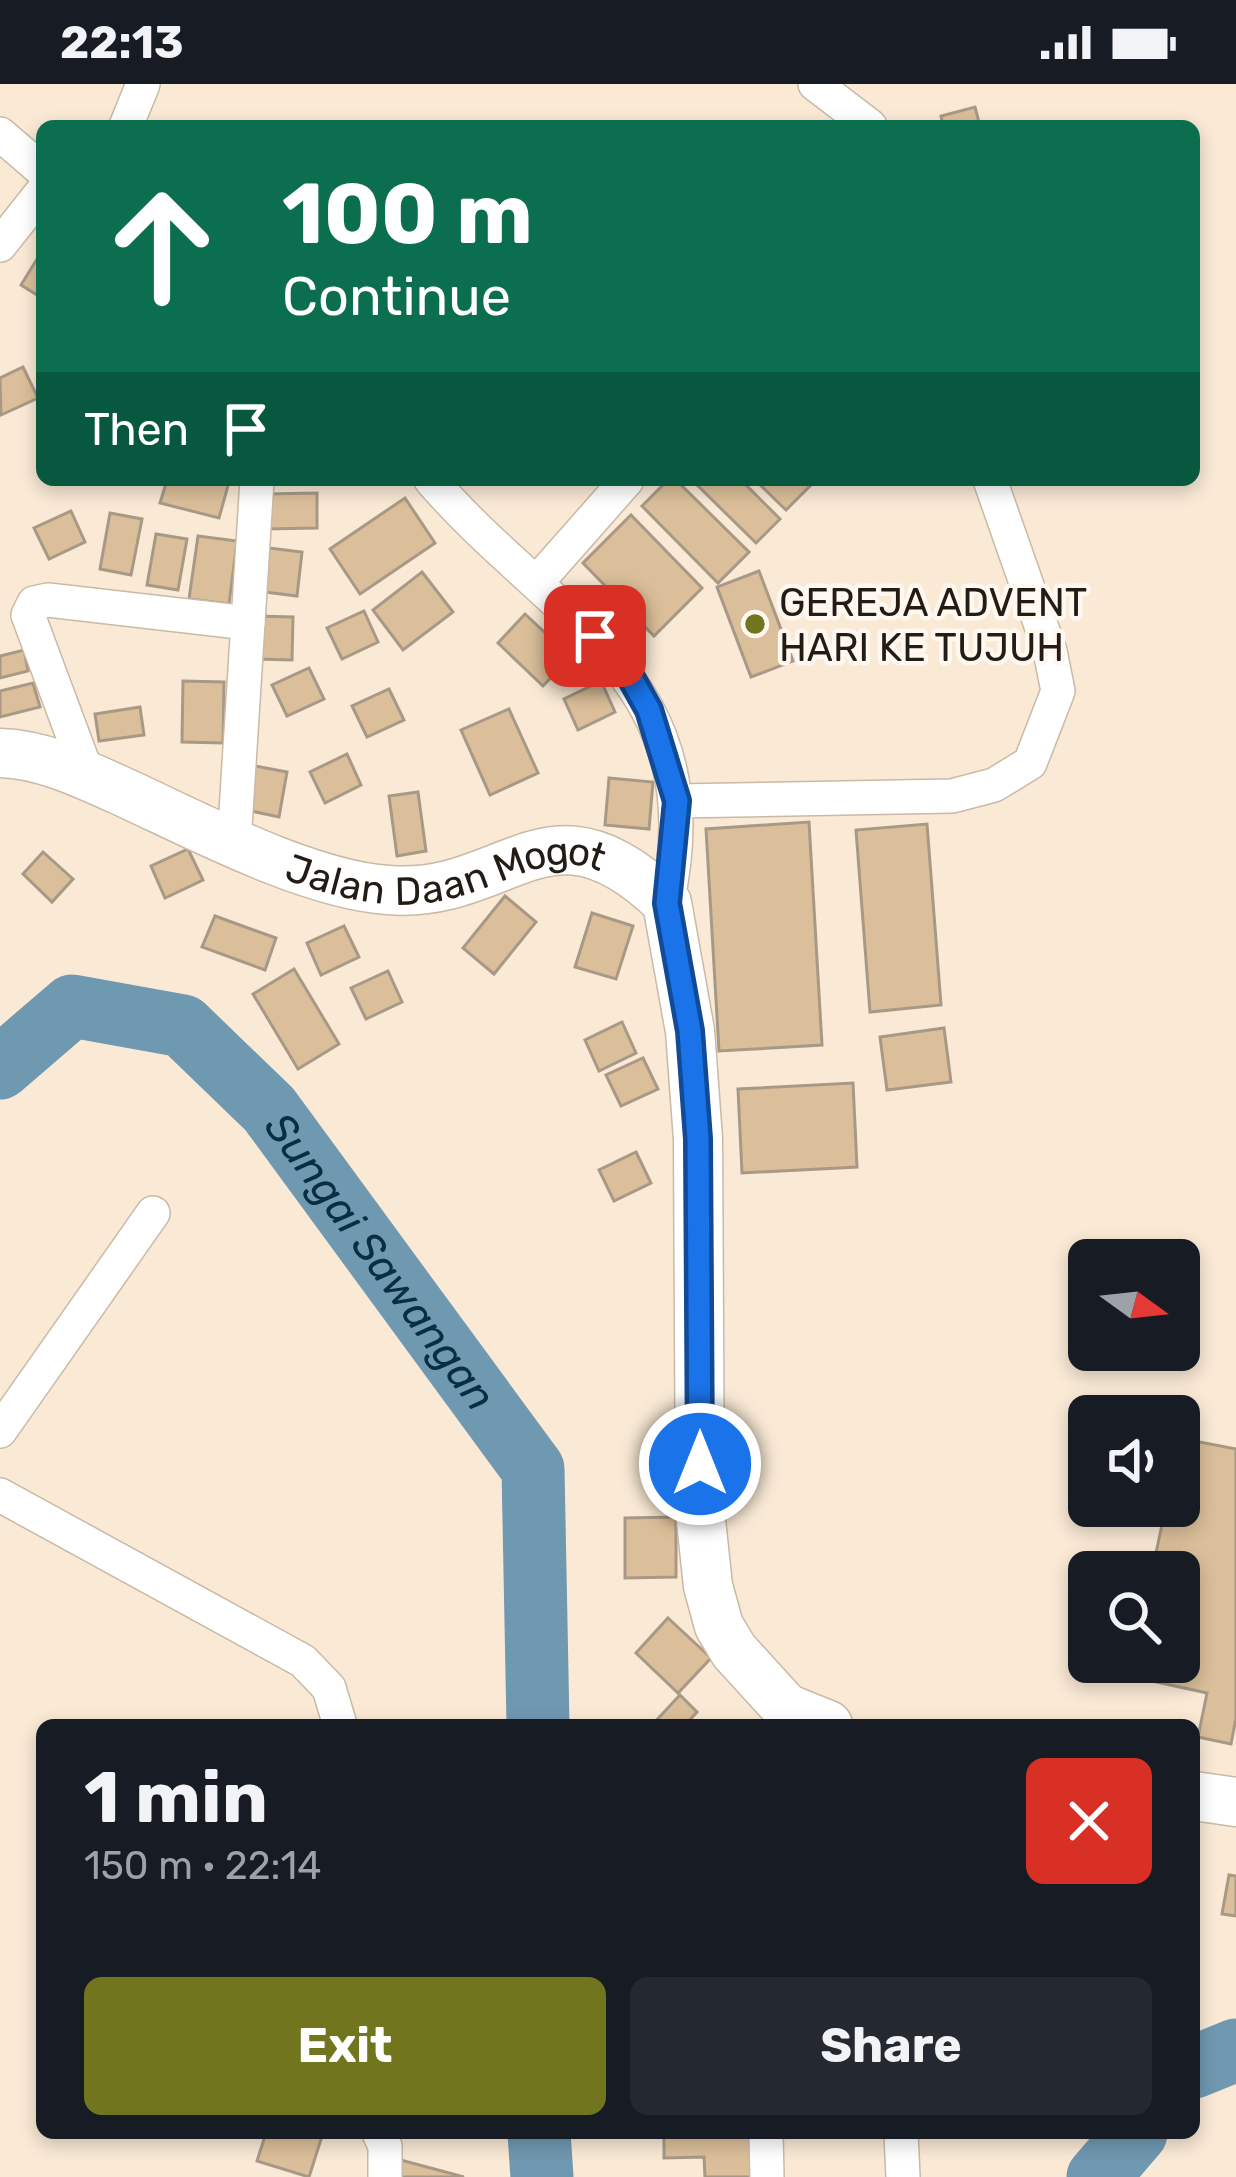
<!DOCTYPE html>
<html lang="en">
<head>
<meta charset="utf-8">
<style>
  :root { --surface:#171b24; --page:#242831; --text:#f1f3f6; --muted:#9ea1a6; --accent:#71761e }
  body { margin:0; font-family:Rubik,sans-serif; background:var(--page); color:var(--text); height:100vh; display:flex; flex-direction:column; font-size:45px; white-space:nowrap }
  * { box-sizing:border-box; margin:0 }
  p { font-size:39px; color:var(--muted) }
  .icon { flex:none; width:66px; height:66px; fill:none; stroke:currentColor; stroke-width:2; stroke-linecap:round; stroke-linejoin:round }
  .map { position:relative; flex:1; overflow:hidden }
  .sheet { position:absolute; left:36px; top:1635px; width:1164px; height:420px; display:flex; flex-direction:column; background:var(--surface); border-radius:18px; box-shadow:0 6px 18px #0003 }
  .sheet>* { flex:none }
  .top-card { position:absolute; left:36px; top:36px; width:1164px; height:366px; border-radius:18px; box-shadow:0 6px 18px #0003; background:#0b6e4f; color:#fff; overflow:hidden }
  .needle { width:78px; rotate:105deg }
  .controls { position:absolute; left:1068px; top:1155px; display:grid; gap:24px }
  .controls a { display:grid; place-items:center; width:132px; height:132px; border-radius:18px; background:var(--surface); box-shadow:0 6px 18px #0003; font-size:60px }
  .pin { position:absolute; display:grid; place-items:center; width:102px; height:102px; color:#fff; margin:-51px; border-radius:24px; box-shadow:0 6px 18px #0006 }
  .me { position:absolute; width:132px; margin:-66px; rotate:0deg; stroke-linejoin:round; filter:drop-shadow(0 0 9px #0008) }
  .turn { display:flex; align-items:center; gap:42px; height:252px; padding:0 48px; font-size:54px }
  .turn .icon { width:156px; height:156px; stroke-width:2.5 }
  .turn b { display:block; font-size:84px; line-height:102px }
  .then { display:flex; align-items:center; height:114px; padding:0 48px; background:#0003; gap:24px; font-size:45px }
  .round { display:grid; place-items:center; flex:none; width:126px; height:126px; border-radius:18px; background:var(--page) }
  .summary { display:flex; align-items:center; justify-content:space-between; height:204px; padding:0 48px }
  h1 { font-size:72px; font-weight:700; line-height:90px }
  .cta { display:flex; gap:24px; margin-top:auto; padding:24px 48px }
  .cta a { flex:1; height:138px; border-radius:18px; background:var(--accent); color:#fff; font-size:48px; font-weight:700; line-height:138px; text-align:center }
  .cta a+a { background:var(--page); color:var(--text) }
  .status { display:flex; justify-content:space-between; align-items:center; height:84px; padding:0 60px; background:var(--surface); direction:ltr }
  .status svg { height:33px; fill:currentColor }
  .map>svg:first-child { display:block }
  .lines { fill:none; stroke-linecap:round; stroke-linejoin:round }
  .river { stroke:#6f98b1; stroke-width:63 }
  .building { fill:#dbbf9a; stroke:#a89986; stroke-width:3 }
  .street-casing { stroke:#c9baa6; stroke-width:36 }
  .secondary-casing { stroke:#c9baa6; stroke-width:51 }
  .street { stroke:#fff; stroke-width:33 }
  .secondary { stroke:#fff; stroke-width:48 }
  .route-casing { stroke:#114b97; stroke-width:30 }
  .route { stroke:#1a73e8; stroke-width:21 }
  .poi-dot { fill:#71761e; stroke:#fff8f0; stroke-width:4.5 }
  .labels { text-anchor:middle; stroke-width:9; stroke-linejoin:round; paint-order:stroke }
  .poi-label { font-size:39px; fill:#221c15; stroke:#fff8f0; text-anchor:start }
  .street-label { font-size:39px; fill:#221c15; stroke:#fff8f0 }
  .water-label { font-size:42px; font-style:italic; fill:#092e41; stroke:#fff8f0 }
</style>
</head>
<body>
<div class="status"><b>22:13</b><svg viewBox="0 0 49 12"><path d="M0 12V9h3v3zM5 12V6h3v6zM10 12V3h3v9zM15 12V0h3v12zM26 1h20v11H26zM47 4h2v5h-2z"/></svg></div>
<div class="map">
<svg width="1236" height="2093" viewBox="0 0 1236 2093">
  <rect width="100%" height="100%" fill="#f9e9d5"/>
  <g class="lines">
    <!-- river -->
    <g class="river">
      <path id="s1" d="M0,984L72,922L183,942L269,1025L533,1385L538,1641"/>
      <path d="M1194,1983L1236,1966"/>
      <path d="M539,2049L542,2093"/>
      <path d="M1098,2093L1136,2049"/>
    </g>
  </g>
  <!-- building -->
  <g class="building">
    <path d="M975,23L980,42H943L941,32Z"/>
    <path d="M42,167V214L21,201Z"/>
    <path d="M23,283L38,314L1,331L0,294Z"/>
    <path d="M167,396L229,398L219,434L160,419Z"/>
    <path d="M668,396H676L749,468L718,499L642,422Z"/>
    <path d="M692,396H741L780,435L756,459Z"/>
    <path d="M755,396H808L812,400L786,426Z"/>
    <path d="M317,409V444L264,445V410Z"/>
    <path d="M405,414L435,459L360,510L330,465Z"/>
    <path d="M71,427L85,458L49,475L34,444Z"/>
    <path d="M110,429L142,435L131,491L100,485Z"/>
    <path d="M631,431L702,504L654,552L583,479Z"/>
    <path d="M156,450L187,455L178,506L147,501Z"/>
    <path d="M198,452L237,457L229,520L189,515Z"/>
    <path d="M261,463L302,468L297,512L256,507Z"/>
    <path d="M759,487L793,577L751,593L717,503Z"/>
    <path d="M422,488L453,528L403,566L373,526Z"/>
    <path d="M364,527L378,558L342,575L327,544Z"/>
    <path d="M525,530L571,573L543,602L498,559Z"/>
    <path d="M254,532L293,533L292,576L253,575Z"/>
    <path d="M24,566L28,587L0,594V572Z"/>
    <path d="M309,584L324,615L287,632L272,601Z"/>
    <path d="M183,597L224,598L223,659L182,658Z"/>
    <path d="M601,597L615,628L578,646L564,615Z"/>
    <path d="M33,599L40,623L0,633V607Z"/>
    <path d="M389,605L404,636L367,653L352,622Z"/>
    <path d="M140,623L144,651L99,657L95,630Z"/>
    <path d="M509,625L538,689L490,711L461,646Z"/>
    <path d="M347,670L361,701L325,719L310,688Z"/>
    <path d="M245,680L287,688L279,733L237,724Z"/>
    <path d="M609,694L653,698L649,745L605,741Z"/>
    <path d="M418,708L426,767L397,772L389,712Z"/>
    <path d="M809,738L822,961L719,967L706,745Z"/>
    <path d="M927,740L941,921L870,928L856,746Z"/>
    <path d="M188,765L203,796L165,814L151,782Z"/>
    <path d="M43,768L73,795L52,818L23,790Z"/>
    <path d="M505,812L536,838L494,890L463,864Z"/>
    <path d="M592,829L633,842L616,895L575,883Z"/>
    <path d="M215,832L276,854L265,886L202,863Z"/>
    <path d="M344,842L359,873L321,891L307,859Z"/>
    <path d="M294,885L339,960L298,985L253,910Z"/>
    <path d="M388,887L402,918L366,935L351,904Z"/>
    <path d="M622,938L636,969L599,987L585,956Z"/>
    <path d="M944,944L951,998L887,1006L880,953Z"/>
    <path d="M643,974L658,1005L621,1022L606,991Z"/>
    <path d="M853,999L857,1083L742,1089L738,1005Z"/>
    <path d="M636,1068L651,1099L614,1117L599,1086Z"/>
    <path d="M1179,1354L1236,1365V1634L1231,1660L1198,1653L1207,1609L1143,1595L1147,1578H1179V1488H1152L1164,1431L1149,1427L1150,1422H1179Z"/>
    <path d="M676,1433V1493L625,1494V1434Z"/>
    <path d="M668,1534L711,1574L678,1609L636,1569Z"/>
    <path d="M680,1611L697,1628L685,1641H652Z"/>
    <path d="M1229,1791L1236,1792V1832L1222,1830Z"/>
    <path d="M266,2049H323L309,2093L257,2077Z"/>
    <path d="M664,2049H755L757,2093H705L704,2073L664,2074Z"/>
    <path d="M397,2075L464,2093H392Z"/>
  </g>
  <g class="lines">
    <defs>
      <g id="street">
        <path d="M815,0L870,42"/>
        <path d="M126,42L143,0"/>
        <path d="M0,50L42,86"/>
        <path d="M0,161L42,108"/>
        <path d="M431,396C554,539 716,593 667,819"/>
        <path d="M537,498L627,396"/>
        <path d="M88,692L28,531L34,519L48,516L248,539"/>
        <path d="M677,717L952,712L994,701L1030,679L1058,607L1050,567L990,396"/>
        <path d="M234,759L257,396"/>
        <path d="M0,1347L153,1129"/>
        <path d="M0,1411L303,1577L329,1604L340,1641"/>
        <path d="M379,2049L385,2062V2093"/>
        <path d="M766,2049L767,2093"/>
        <path d="M901,2049L903,2093"/>
      </g>
      <g id="secondary">
        <path id="s2" d="M0,669C45,670 90,693 130,711C201,744 310,801 388,806C509,816 548,703 667,819L690,947L698,1055L700,1427L708,1502L719,1542L734,1567L786,1624L828,1641"/>
        <path d="M1194,1712L1236,1718"/>
      </g>
    </defs>
    <!-- street casing -->
    <use href="#street" class="street-casing"/>
    <!-- secondary casing -->
    <use href="#secondary" class="secondary-casing"/>
    <!-- street -->
    <use href="#street" class="street"/>
    <!-- secondary -->
    <use href="#secondary" class="secondary"/>
  </g>
  <g class="lines">
    <defs>
      <path id="route" d="M595,552L630,592L649,626L677,717L667,819L690,947L698,1055L700,1380"/>
    </defs>
    <!-- route casing -->
    <use href="#route" class="route-casing"/>
    <!-- route -->
    <use href="#route" class="route"/>
  </g>
  <!-- markers -->
  <circle class="poi-dot" cx="755" cy="540" r="12"/>
  <g class="labels">
    <!-- poi labels -->
    <g class="poi-label">
      <text x="779" y="532">GEREJA ADVENT<tspan x="779" dy="45">HARI KE TUJUH</tspan></text>
    </g>
    <!-- street labels -->
    <g class="street-label">
      <text dy="14" stroke="none"><textPath href="#s2" startOffset="474">Jalan Daan Mogot</textPath></text>
    </g>
    <!-- water labels -->
    <g class="water-label">
      <text dy="15" stroke="none"><textPath href="#s1" startOffset="516">Sungai Sawangan</textPath></text>
    </g>
  </g>
</svg>
<div class="controls">
<a><svg class="needle" viewBox="-14 -14 28 28"><path d="M0-13l5 13h-10z" fill="#e53935"/><path d="M0 13l5-13h-10z" fill="#9ea1a6"/></svg></a>
<a><svg class="icon" aria-label="sound" viewBox="0 0 24 24"><path d="M4 9h4l5-4v14l-5-4H4zM17 9q2 3 0 6"/></svg></a>
<a><svg class="icon" aria-label="search" viewBox="0 0 24 24"><circle cx="10" cy="10" r="6"/><path d="M15 15l6 6"/></svg></a>
</div>
<div class="pin" style="left:595px;top:552px;background:#d93025"><svg class="icon" aria-label="arrive" viewBox="0 0 24 24"><path d="M6 21V4h12l-3 4 3 4H6"/></svg></div>
<svg class="me" style="left:700px;top:1380px" viewBox="-20 -20 40 40"><circle r="17" fill="#1a73e8" stroke="#fff" stroke-width="3"/><path d="M0-11L8 9 0 5-8 9z" fill="#fff"/></svg>
<div class="top-card">
<div class="turn"><svg class="icon" aria-label="ahead" viewBox="0 0 24 24"><path d="M12 20V5M6 11l6-6 6 6"/></svg><div><b>100 m</b>Continue</div></div>
<div class="then">Then<svg class="icon" aria-label="arrive" viewBox="0 0 24 24"><path d="M6 21V4h12l-3 4 3 4H6"/></svg></div>
</div>
<section class="sheet">
<div class="summary"><div><h1>1 min</h1><p>150 m · 22:14</p></div><a class="round" style="background:#d93025;color:#fff"><svg class="icon" aria-label="close" viewBox="0 0 24 24"><path d="M6 6l12 12M18 6L6 18"/></svg></a></div>
<div class="cta"><a>Exit</a><a>Share</a></div>
</section>
</div>
</body>
</html>
